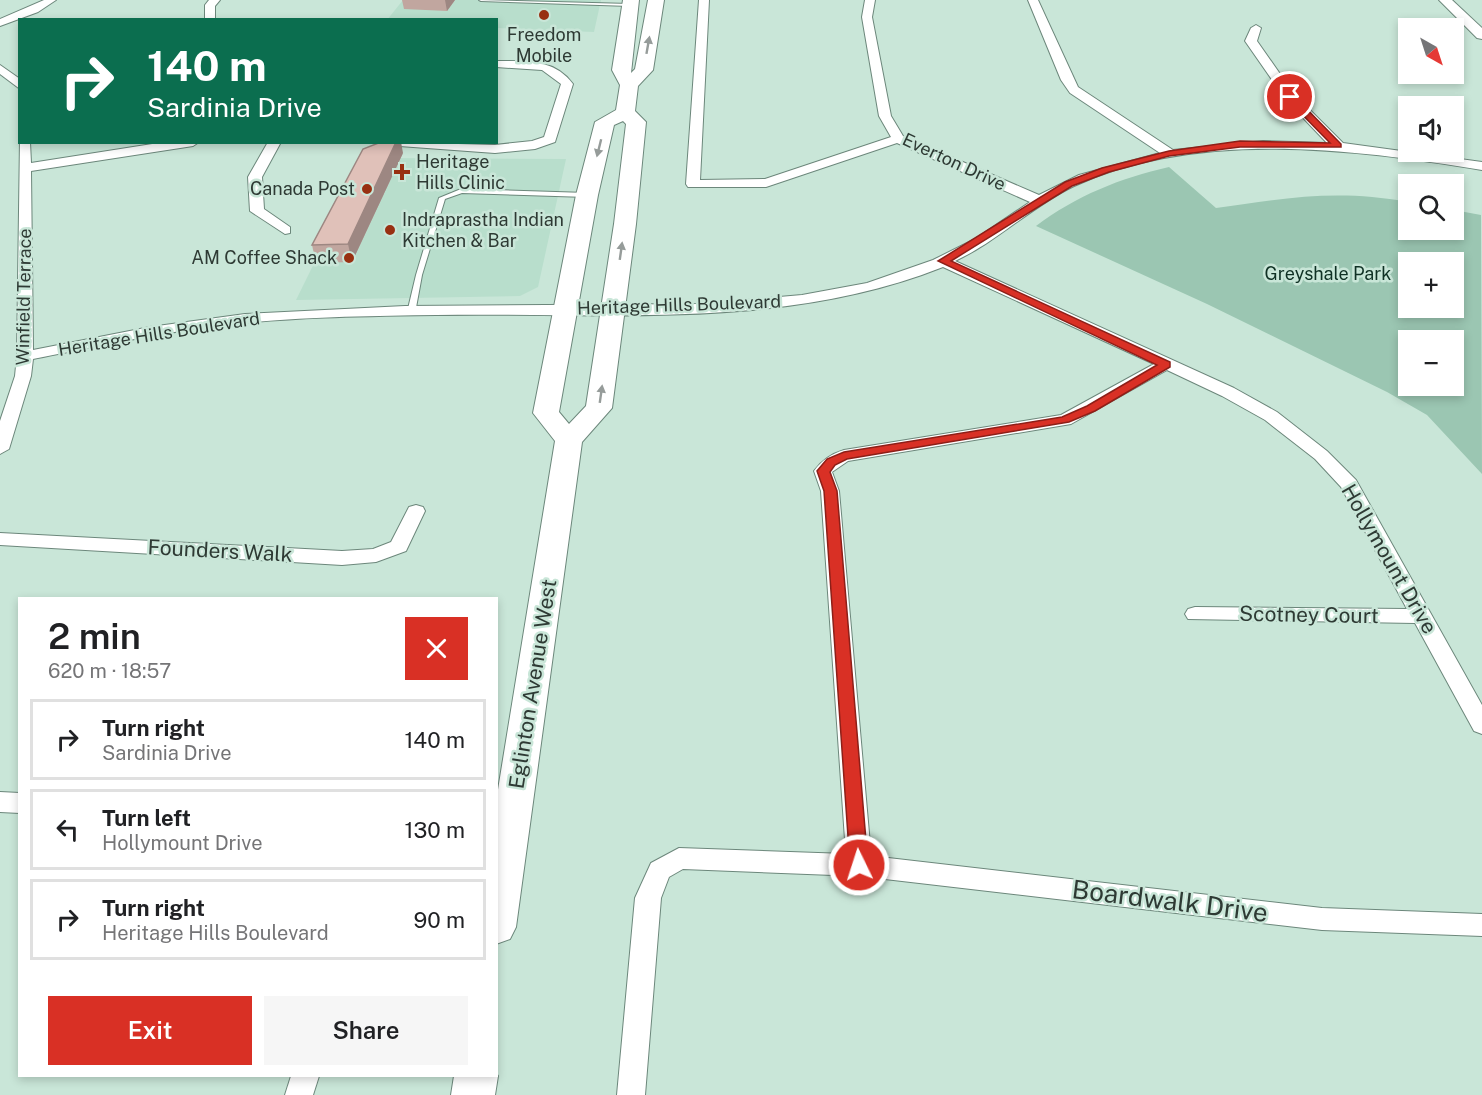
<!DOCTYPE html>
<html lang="en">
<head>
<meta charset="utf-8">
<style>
  :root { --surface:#fff; --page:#f6f6f6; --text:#202124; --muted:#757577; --line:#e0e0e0; --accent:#d93025 }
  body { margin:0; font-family:"Public Sans",sans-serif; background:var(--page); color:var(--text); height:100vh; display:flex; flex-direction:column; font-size:22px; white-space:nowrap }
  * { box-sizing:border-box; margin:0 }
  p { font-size:20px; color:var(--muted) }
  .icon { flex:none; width:33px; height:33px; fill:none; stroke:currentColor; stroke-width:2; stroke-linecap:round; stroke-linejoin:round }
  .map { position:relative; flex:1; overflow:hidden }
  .sheet { position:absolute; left:18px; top:597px; width:480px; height:480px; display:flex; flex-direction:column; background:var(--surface); border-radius:0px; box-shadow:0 3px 9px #0003 }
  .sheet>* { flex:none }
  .guide { position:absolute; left:18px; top:18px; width:480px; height:126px; border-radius:0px; box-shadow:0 3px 9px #0003; background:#0b6e4f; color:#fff; overflow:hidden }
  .needle { width:39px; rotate:141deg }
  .fabs { position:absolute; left:1398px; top:18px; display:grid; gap:12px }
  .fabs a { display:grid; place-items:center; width:66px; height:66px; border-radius:0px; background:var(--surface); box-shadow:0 3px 9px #0003; font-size:30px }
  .pin { position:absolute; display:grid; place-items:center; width:51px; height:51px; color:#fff; margin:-26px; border:3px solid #fff; border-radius:50%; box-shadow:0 2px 6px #0007 }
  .me { position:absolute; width:66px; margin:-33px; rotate:356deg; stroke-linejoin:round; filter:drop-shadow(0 0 4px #0008) }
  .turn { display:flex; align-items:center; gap:21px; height:126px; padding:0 30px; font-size:27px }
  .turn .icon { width:78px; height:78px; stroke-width:2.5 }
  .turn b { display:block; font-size:42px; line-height:51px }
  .round { display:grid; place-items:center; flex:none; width:63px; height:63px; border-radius:0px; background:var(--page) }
  .head { display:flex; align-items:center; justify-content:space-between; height:102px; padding:0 30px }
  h1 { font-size:36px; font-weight:600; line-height:45px }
  .primary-button { display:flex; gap:12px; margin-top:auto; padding:12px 30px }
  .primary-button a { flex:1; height:69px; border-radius:0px; background:var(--accent); color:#fff; font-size:24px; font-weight:600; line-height:69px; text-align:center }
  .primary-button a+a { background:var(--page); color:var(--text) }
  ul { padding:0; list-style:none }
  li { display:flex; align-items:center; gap:18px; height:81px; margin:0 12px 9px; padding:0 18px; border:3px solid var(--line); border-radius:0px }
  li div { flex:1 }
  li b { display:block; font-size:22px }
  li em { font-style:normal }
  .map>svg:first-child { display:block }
  .built { fill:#b8decc }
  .green { fill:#9bc6b2; fill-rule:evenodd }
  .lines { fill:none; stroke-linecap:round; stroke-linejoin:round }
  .service-casing { stroke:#6c877b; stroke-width:2 }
  .minor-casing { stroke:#6c877b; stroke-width:2 }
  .tertiary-casing { stroke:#6c877b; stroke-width:2 }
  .primary-casing { stroke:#6c877b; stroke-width:2 }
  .service { fill:#fff; fill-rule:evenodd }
  .minor { fill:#fff; fill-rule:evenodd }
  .tertiary { fill:#fff; fill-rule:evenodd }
  .primary { fill:#fff; fill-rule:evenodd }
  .wall { fill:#c1a69f }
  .shaded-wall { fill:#9d8782 }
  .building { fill:#e0c1b9; stroke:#9d8782; stroke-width:1.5 }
  .oneway { fill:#969c9a }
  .route { fill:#d93025; stroke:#8d1f18; stroke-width:1.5 }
  .poi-dot { fill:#983011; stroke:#c9e6d8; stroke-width:2 }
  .labels { text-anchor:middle; stroke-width:5; stroke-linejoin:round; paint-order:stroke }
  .far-poi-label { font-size:18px; fill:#2e3a34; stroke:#c9e6d8; text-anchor:start }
  .far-street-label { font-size:18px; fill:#2e3a34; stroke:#c9e6d8 }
  .far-park-label { font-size:18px; fill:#0f3124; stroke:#c9e6d8 }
  .street-label { font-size:21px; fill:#2e3a34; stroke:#c9e6d8 }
  .near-street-label { font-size:26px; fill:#2e3a34; stroke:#c9e6d8 }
</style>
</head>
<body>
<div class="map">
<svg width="1482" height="1095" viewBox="0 0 1482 1095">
  <rect width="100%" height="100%" fill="#c9e6d8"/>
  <!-- built -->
  <g class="built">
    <path d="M403,0H601L594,32L497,28L496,20H387Z"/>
    <path d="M383,158L566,159L538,287L520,296L296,300L362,166Z"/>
  </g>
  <!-- green -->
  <path class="green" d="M1169,167L1216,208C1286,198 1338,189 1408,202V230H1454V210L1481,215L1482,474L1427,415L1387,392L1207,304L1036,226C1076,196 1120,178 1169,167ZM1408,262H1454V308H1408ZM1408,340H1454V386H1408Z"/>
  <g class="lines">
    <defs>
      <g id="service">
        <path d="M479,0L630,4L632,5L630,6L481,1Z"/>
        <path d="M461,189L587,193L590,195L587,197L462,193L445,199L422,275L415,313L411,315H408L407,313L416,275L439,198Z"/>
      </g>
      <g id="minor">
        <path d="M44,0H56L38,12L0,26V19Z"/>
        <path d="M209,0H220L215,6V20H205V5Z"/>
        <path d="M699,0H709L700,180L765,179L891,137L879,116L862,17L865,0H875L872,17L891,116L903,136L1039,195L1079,175L1160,153L1070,93L1061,80L1028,0H1038L1078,87L1173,150L1263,141L1327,143L1286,100L1245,41L1251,28L1256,25L1261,28L1257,41L1294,94L1343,143L1482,162V170C1354,149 1197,129 1074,186C1032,206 998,241 955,261L1234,388L1277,412L1327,451L1356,480L1482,705V734L1474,731L1415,623L1188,619L1185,614L1188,609L1195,607L1407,609L1341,487L1315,459L1265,420L1222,396L1167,370L1071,424L848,461L832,472L839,491L871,856L1322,908L1482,914V936L1322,930L859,876L683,869L669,877L661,898L645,1095H617L635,898L651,863L679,848L846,854L821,491L814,471C822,460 831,454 844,450L1061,415L1154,364L943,267C783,331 605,312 436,315C362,316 288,317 215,326C154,334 93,347 33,359L31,376L9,449L0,454V421L15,376L17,356L20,139V142H30L31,163L165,142H199L193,146L31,171L33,350L150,327L245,314L405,306L701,304L802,295L867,283L933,260L975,239L1030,202L897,143L766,187H688L686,184Z"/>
        <path d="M496,61C525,61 554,58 573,84L555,142L535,149L495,153L386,145L385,142L495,145L532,141L544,137L561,84L542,70L496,67Z"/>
        <path d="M0,65L20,79V89L0,74Z"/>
        <path d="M268,142H281L262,177L264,209L290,227V233L285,234L250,211L248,177Z"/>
        <path d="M416,505L423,507L425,511L406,551L376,562L342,565L0,545V533L342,551L373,549L391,542L409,507Z"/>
        <path d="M0,792L20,793V813L0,812Z"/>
        <path d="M291,1076H319L313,1095H285Z"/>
      </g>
      <path id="tertiary" d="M1439,0H1452L1482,28V39L1477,38Z"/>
      <g id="primary">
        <path d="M623,0H639L631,73L635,69L648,0H664L653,70L638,86L635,111L646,122L636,224L612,408L582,442L516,927L510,939L496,944V802L555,441L533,413L576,195L595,122L616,110L620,85L612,70ZM623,121L626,124L614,224L586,406L569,424L559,412L598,195L614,125Z"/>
        <path d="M496,1073L498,1076L495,1095H451L454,1076H496Z"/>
      </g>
    </defs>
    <!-- service casing -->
    <use href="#service" class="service-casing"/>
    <!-- minor casing -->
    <use href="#minor" class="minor-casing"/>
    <!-- tertiary casing -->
    <use href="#tertiary" class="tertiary-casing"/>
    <!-- primary casing -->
    <use href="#primary" class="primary-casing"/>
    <!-- service -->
    <use href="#service" class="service"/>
    <!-- minor -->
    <use href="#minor" class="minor"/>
    <!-- tertiary -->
    <use href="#tertiary" class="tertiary"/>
    <!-- primary -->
    <use href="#primary" class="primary"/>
  </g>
  <!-- wall -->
  <g class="wall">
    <path d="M402,0H455L447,11L404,9Z"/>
    <path d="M403,153L352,262L316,263L312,245Z"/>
  </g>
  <!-- shaded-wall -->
  <g class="shaded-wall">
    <path d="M445,0H455L447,11Z"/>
    <path d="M396,142H401L403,153L352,262L348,244Z"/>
  </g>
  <!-- building -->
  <path class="building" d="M381,142H396L348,244L312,245L363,149Z"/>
  <!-- one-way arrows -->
  <defs><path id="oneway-solid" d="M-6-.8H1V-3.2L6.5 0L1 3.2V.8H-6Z" transform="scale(1.5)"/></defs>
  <g class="oneway">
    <use href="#oneway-solid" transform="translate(648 45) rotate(-80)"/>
    <use href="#oneway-solid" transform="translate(599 148) rotate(104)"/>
    <use href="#oneway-solid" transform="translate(621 251) rotate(-82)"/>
    <use href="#oneway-solid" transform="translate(601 394) rotate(-82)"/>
  </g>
  <!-- route -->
  <path class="route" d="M1287,95H1293L1341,144V147H1240L1169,156L1109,172L1072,186L951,261L1170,362V367L1095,411L1069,422L847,459L835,465L830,472L837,491L868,865L865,870L859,872L853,870L850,865L824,491L817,471L827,459L844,452L1062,417L1087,406L1157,365L938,261L1065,182L1102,168L1169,151L1240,141L1330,143L1287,99Z"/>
  <!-- markers -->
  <g class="poi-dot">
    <circle cx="544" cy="15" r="6"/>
    <path d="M399 163h6v6h6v6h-6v6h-6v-6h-6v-6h6z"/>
    <circle cx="367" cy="189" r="6"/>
    <circle cx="390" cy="230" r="6"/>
    <circle cx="349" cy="258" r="6"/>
  </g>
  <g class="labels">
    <!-- far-poi labels -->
    <g class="far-poi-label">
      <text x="544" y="41" text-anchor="middle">Freedom<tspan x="544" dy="21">Mobile</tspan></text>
      <text x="416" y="168">Heritage<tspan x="416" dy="21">Hills Clinic</tspan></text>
      <text x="355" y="195" text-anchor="end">Canada Post</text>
      <text x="402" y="226">Indraprastha Indian<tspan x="402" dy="21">Kitchen &amp; Bar</tspan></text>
      <text x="337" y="264" text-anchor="end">AM Coffee Shack</text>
    </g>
    <!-- far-street labels -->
    <g class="far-street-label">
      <text transform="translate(954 162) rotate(25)" y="6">Everton Drive</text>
      <text transform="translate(24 297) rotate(-89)" y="6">Winfield Terrace</text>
      <text transform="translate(679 305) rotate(-2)" y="6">Heritage Hills Boulevard</text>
      <text transform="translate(159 334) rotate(-9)" y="6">Heritage Hills Boulevard</text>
    </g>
    <!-- far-park labels -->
    <g class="far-park-label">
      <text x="1328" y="280">Greyshale Park</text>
    </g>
    <!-- street labels -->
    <g class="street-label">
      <text transform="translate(220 551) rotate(3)" y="7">Founders Walk</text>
      <text transform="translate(1389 559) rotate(60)" y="7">Hollymount Drive</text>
      <text transform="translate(1309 615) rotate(1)" y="7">Scotney Court</text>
      <text transform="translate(533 684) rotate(-81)" y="7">Eglinton Avenue West</text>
    </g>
    <!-- near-street labels -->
    <g class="near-street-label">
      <text transform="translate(1170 901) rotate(7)" y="9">Boardwalk Drive</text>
    </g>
  </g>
</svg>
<div class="fabs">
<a><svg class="needle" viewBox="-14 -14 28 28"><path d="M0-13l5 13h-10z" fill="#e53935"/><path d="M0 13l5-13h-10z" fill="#757577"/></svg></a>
<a><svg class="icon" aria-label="sound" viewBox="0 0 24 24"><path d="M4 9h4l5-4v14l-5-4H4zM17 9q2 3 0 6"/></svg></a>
<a><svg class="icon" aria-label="search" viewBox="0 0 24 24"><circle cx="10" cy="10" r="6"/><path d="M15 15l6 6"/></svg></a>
<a>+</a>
<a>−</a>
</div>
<div class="pin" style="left:1290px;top:97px;background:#d93025"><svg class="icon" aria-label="arrive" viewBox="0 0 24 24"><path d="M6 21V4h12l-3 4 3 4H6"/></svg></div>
<svg class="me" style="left:859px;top:865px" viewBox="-20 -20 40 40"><circle r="17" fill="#d93025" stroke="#fff" stroke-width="3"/><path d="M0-11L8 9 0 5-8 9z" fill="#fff"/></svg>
<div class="guide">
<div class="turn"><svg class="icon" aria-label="right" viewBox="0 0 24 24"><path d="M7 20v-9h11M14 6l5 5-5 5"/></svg><div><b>140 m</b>Sardinia Drive</div></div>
</div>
<section class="sheet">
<div class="head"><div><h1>2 min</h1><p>620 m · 18:57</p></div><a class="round" style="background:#d93025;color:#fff"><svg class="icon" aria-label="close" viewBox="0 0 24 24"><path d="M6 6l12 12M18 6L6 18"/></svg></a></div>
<ul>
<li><svg class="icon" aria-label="right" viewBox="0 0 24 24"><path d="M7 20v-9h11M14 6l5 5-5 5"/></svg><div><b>Turn right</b><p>Sardinia Drive</p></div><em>140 m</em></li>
<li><svg class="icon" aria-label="left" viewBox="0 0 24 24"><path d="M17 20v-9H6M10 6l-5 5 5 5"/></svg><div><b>Turn left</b><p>Hollymount Drive</p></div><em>130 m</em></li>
<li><svg class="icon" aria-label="right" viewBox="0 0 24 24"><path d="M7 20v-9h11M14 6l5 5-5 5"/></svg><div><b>Turn right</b><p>Heritage Hills Boulevard</p></div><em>90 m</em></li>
</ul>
<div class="primary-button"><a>Exit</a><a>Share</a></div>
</section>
</div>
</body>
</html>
